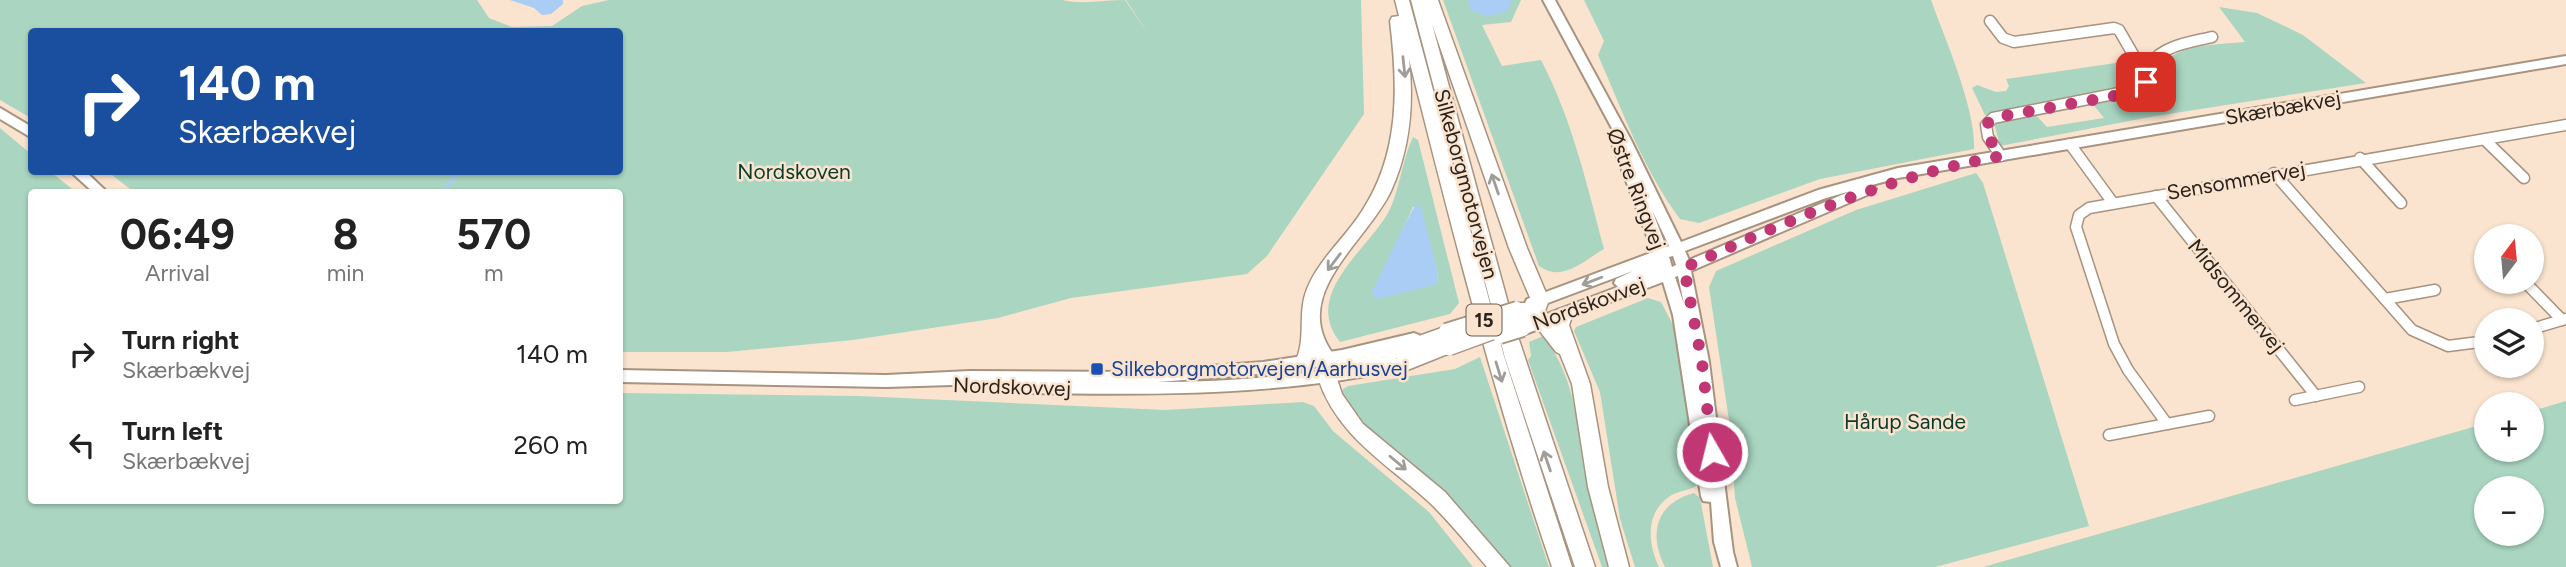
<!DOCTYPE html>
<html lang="en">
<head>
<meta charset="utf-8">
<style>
  :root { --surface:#fff; --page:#f6f6f6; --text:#222; --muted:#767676 }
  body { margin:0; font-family:Figtree,sans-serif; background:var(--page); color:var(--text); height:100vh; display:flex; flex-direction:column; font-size:26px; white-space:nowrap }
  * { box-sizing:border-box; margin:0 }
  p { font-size:23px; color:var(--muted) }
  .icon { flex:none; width:38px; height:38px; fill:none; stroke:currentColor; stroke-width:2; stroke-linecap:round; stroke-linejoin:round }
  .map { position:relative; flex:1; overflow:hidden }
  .side { position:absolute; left:28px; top:189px; width:595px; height:315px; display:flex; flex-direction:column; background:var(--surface); border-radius:7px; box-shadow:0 2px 5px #0004 }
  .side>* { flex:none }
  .top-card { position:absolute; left:28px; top:28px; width:595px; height:147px; border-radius:7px; box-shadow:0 2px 5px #0004; background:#1a4fa0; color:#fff; overflow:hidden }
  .needle { width:46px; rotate:16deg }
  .tools { position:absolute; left:2474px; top:224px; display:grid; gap:14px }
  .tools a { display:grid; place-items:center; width:70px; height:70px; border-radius:50%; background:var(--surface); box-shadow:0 2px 5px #0004; font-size:35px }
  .pin { position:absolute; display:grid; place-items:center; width:60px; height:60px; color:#fff; margin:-30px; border-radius:14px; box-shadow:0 4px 10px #0006 }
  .me { position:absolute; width:77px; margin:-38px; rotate:352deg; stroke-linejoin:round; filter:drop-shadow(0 0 5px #0008) }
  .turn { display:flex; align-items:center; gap:24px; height:147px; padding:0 35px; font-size:32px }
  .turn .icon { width:91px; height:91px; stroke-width:2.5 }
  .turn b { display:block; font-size:49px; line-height:60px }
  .eta { display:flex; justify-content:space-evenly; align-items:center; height:119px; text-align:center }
  .eta b { font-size:42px; font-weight:700; line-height:49px }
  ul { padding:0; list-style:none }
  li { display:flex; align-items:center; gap:21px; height:91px; padding:0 35px }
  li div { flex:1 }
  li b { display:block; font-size:26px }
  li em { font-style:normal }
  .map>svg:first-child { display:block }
  .green { fill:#aad6c1; fill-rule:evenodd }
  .water { fill:#aacdf6 }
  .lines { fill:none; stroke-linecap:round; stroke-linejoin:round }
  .stream { stroke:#aacdf6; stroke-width:3.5 }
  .street-casing { stroke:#a7937f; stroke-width:13 }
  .secondary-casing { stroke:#a7937f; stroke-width:4 }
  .highway-casing { stroke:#a7937f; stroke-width:3 }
  .street { stroke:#fff; stroke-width:10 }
  .secondary { fill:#fff; fill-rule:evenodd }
  .highway { fill:#fff; fill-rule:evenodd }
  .secondary-bridge-casing { stroke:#a7937f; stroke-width:18; stroke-linecap:butt }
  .highway-bridge-casing { stroke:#a7937f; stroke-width:21; stroke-linecap:butt }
  .secondary-bridge { stroke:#fff; stroke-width:14 }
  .highway-bridge { stroke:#fff; stroke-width:18 }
  .oneway { stroke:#a09c98 }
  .route { stroke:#c03774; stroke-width:12; stroke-dasharray:0 21.6 }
  .transit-dot { fill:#1a4fb4; stroke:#fae4cf; stroke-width:2.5 }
  .labels { text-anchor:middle; stroke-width:5; stroke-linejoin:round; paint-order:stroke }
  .shield { fill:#fae4cf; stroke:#695d51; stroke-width:2 }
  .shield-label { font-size:19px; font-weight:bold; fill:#2b231b }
  .street-label { font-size:21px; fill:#2b231b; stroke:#fae4cf }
  .park-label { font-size:21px; fill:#093a29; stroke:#fae4cf }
  .transit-label { font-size:21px; fill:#164399; stroke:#fae4cf; text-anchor:start }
</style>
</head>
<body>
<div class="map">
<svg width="2566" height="567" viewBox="0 0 2566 567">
  <rect width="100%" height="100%" fill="#fae4cf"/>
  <!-- green -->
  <g class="green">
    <path d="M0,0H477L489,18L512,27L552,26L582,6L609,0H1062C1083,5 1103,0 1125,0L1149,35L1126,0H1361L1364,114L1267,256L1247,274L1071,298L998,318L853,340L727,352H620V192H134L108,172H620V32H32L31,118L0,100Z"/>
    <path d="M1443,0H1521L1511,22L1482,25L1502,66L1541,60C1572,119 1587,185 1604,249C1583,261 1562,283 1539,266Z"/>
    <path d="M1584,0H1931C1945,39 1976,109 1974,149L1820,179L1699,223L1680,219C1644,171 1622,110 1598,55L1604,41Z"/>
    <path d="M2219,7L2257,13L2303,35L2366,83L2150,117L2000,146L1994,123L2034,113L2047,127L2104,118L2092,103L2141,95C2163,44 2196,46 2245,42Z"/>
    <path d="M2129,61L2136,78L2128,87L1985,115L1972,88L1977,85L1996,92L2006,91L2009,86L2006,79Z"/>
    <path d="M0,128L31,154L32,172H51L76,192H32V500H620V393L859,396L1166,410L1303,402L1314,406L1333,431L1429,512L1473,567H0Z"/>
    <path d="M1413,137L1418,140L1459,303L1450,314L1340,342C1302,295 1366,251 1388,213C1399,193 1402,160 1413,137ZM1413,207H1420L1438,274L1437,284L1384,270Z"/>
    <path d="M1976,173L1983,183L2089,526L1935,567H1752L1735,498L1730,427L1709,287L1716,271L1856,210Z"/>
    <path d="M1648,298L1661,302L1673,325L1698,484C1693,490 1682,490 1674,494C1645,509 1647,542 1659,567H1635L1620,519L1600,392L1574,331L1576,327Z"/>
    <path d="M1543,336C1581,385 1575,433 1588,489C1595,515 1604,541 1612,567H1602L1528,360L1531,356L1529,342Z"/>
    <path d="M1480,357L1549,567H1508L1352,413L1342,396L1343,389L1348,386L1455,369Z"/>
    <path d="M2566,401V567H1983L2487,423V450H2532V411ZM2487,488H2532V534H2487Z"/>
    <path d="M1694,493L1700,498L1713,567H1665C1648,534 1656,503 1694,493Z"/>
  </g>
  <!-- water -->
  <g class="water">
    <path d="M510,0H563V4L551,14L542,15L534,8Z"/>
    <path d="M1468,0H1511L1508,11L1487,17L1470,9Z"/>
    <path d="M1416,205L1421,207L1438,274L1437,284L1378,299L1371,293C1379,279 1411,209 1416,205Z"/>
  </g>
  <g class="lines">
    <!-- stream -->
    <path class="stream" d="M443,192L458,172"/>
    <defs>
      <g id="street">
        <path d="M1990,21L2003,38L2014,42L2114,28L2119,30L2145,75"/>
        <path d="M2485,140L2524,178"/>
        <path d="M2070,144L2113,203"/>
        <path d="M2001,156L1988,137L1986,125L1993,118L2139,89C2146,81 2144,72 2150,64C2163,45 2192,42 2212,37"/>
        <path d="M2360,158L2401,203"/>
        <path d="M2274,173L2412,330L2448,346L2487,341"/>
        <path d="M2156,196L2316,396"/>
        <path d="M2525,282L2562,320"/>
        <path d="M2385,299L2435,290"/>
        <path d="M2532,329L2565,319"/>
        <path d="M2295,400L2359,387"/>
        <path d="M2167,424L2128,370L2114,344L2076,227L2079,215L2089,208L2566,125"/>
        <path d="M2109,435L2209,416"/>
      </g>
      <g id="secondary">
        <path d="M1543,0H1555L1631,140L1681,242L1818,190L1898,168L2566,56V64L1898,178L1872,185L1876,189L1874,192L1691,271L1709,362L1733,552L1737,567H1721L1714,542L1711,502L1703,501L1701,496L1673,315L1663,282L1523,335L1518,333L1516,329L1518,325L1618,287L1614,283L1616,279L1633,271L1532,309L1527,307L1525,303L1527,299L1653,252L1610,138L1615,134ZM1851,191L1689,260L1685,251L1826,198ZM1652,210L1669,246L1666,247ZM1673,256L1676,265L1672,267L1669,257ZM1678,276L1684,304L1675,277Z"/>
        <path d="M0,108L32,127V138L0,119Z"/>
        <path d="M71,172H86L107,192H93Z"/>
        <path d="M1414,333L1419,335L1421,339L1419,343C1336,371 1245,375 1158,382C1244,382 1329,373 1413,355L1418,357L1420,361L1418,365L1413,367C1280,396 1161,395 1026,393L1021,391L1019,387L1020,383L886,387L620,382V370L886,375L970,371L1133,372L1263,362L1342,350Z"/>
      </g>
      <g id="highway">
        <path d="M1395,0H1409L1504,356L1572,567H1552C1495,400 1452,230 1409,59C1414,105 1410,149 1391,191C1365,245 1284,297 1338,360L1402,342L1461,321L1467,323L1470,328L1467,333L1451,339L1458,346L1455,351L1405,371L1399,368L1396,363L1398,358L1351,372L1349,378L1337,379L1342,394L1363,424L1445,492L1510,567H1487C1468,545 1450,522 1429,502C1386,463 1337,436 1318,378L1323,369L1316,357L1310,367L1304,370L1298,367L1295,362C1307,339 1297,313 1307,289C1319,259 1345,238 1362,211C1400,153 1398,87 1390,21L1392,17L1399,16Z"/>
        <path d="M1411,0H1438L1527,248L1549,300L1545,311L1553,321L1558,309H1570L1573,314L1569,325L1590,384L1608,487L1629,567H1609L1588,487L1572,384L1560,354L1556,352L1532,321L1520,327L1514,325L1595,567H1575L1505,358ZM1432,24L1509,248L1531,300L1530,303H1518L1515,308L1517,312L1512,318Z"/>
      </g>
    </defs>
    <!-- street casing -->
    <use href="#street" class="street-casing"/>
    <!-- secondary casing -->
    <use href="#secondary" class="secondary-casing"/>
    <!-- highway casing -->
    <use href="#highway" class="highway-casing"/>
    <!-- street -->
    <use href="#street" class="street"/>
    <!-- secondary -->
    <use href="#secondary" class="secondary"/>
    <!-- highway -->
    <use href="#highway" class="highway"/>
    <defs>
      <g id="secondary-bridge">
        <path d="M1446,331L1517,309"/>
        <path d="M1500,336L1523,329"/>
      </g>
      <path id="highway-bridge" d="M1449,346L1520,320"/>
    </defs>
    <!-- secondary-bridge casing -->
    <use href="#secondary-bridge" class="secondary-bridge-casing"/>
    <!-- highway-bridge casing -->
    <use href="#highway-bridge" class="highway-bridge-casing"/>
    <!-- secondary-bridge -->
    <use href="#secondary-bridge" class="secondary-bridge"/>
    <!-- highway-bridge -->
    <use href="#highway-bridge" class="highway-bridge"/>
  </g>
  <!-- one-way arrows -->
  <defs><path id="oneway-shaft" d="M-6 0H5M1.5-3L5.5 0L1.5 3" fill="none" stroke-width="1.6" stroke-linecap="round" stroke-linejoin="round" transform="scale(1.75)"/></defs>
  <g class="oneway">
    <use href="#oneway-shaft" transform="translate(1404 67) rotate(84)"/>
    <use href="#oneway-shaft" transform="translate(1495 184) rotate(-109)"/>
    <use href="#oneway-shaft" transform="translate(1334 262) rotate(127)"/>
    <use href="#oneway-shaft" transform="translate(1592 281) rotate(159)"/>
    <use href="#oneway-shaft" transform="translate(1499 372) rotate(73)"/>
    <use href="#oneway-shaft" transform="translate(1547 461) rotate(-109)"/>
    <use href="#oneway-shaft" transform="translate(1398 463) rotate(40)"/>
  </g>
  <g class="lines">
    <!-- route -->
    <path class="route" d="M1712,452L1702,362L1684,268C1787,221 1889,176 2001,156L1988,137L1986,125L1993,118L2125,94L2138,89L2146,82"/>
  </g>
  <!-- markers -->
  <rect class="transit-dot" x="1090" y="362" width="14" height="14" rx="3.5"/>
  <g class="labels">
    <!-- shield labels -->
    <rect class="shield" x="1466.5" y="304.5" width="35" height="31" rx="5"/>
    <g class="shield-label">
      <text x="1484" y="327">15</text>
    </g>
    <!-- street labels -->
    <g class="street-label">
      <text transform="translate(2283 108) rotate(-10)" y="7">Skærbækvej</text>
      <text transform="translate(2236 181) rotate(-10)" y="7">Sensommervej</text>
      <text transform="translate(1466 184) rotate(75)" y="7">Silkeborgmotorvejen</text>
      <text transform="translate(1636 189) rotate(69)" y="7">Østre Ringvej</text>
      <text transform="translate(2236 296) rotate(51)" y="7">Midsommervej</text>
      <text transform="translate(1589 304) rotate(-20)" y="7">Nordskovvej</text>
      <text transform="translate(1012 387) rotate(2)" y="7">Nordskovvej</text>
    </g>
    <!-- park labels -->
    <g class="park-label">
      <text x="794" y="179">Nordskoven</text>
      <text x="1905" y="429">Hårup Sande</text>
    </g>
    <!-- transit labels -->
    <g class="transit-label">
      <text x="1111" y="376">Silkeborgmotorvejen/Aarhusvej</text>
    </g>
  </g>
</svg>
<div class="tools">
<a><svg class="needle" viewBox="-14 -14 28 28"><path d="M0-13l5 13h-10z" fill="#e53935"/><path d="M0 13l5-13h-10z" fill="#767676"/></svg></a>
<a><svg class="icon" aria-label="layers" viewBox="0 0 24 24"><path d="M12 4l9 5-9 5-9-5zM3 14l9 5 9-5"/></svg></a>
<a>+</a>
<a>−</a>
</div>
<div class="pin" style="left:2146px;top:82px;background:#d93025"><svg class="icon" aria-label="arrive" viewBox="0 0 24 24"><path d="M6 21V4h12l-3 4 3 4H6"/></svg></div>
<svg class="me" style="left:1712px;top:452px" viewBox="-20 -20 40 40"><circle r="17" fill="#c03774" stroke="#fff" stroke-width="3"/><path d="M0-11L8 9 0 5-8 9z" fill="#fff"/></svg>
<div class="top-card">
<div class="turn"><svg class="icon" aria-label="right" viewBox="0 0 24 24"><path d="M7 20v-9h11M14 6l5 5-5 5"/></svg><div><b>140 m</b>Skærbækvej</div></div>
</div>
<section class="side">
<div class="eta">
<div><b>06:49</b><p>Arrival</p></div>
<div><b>8</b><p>min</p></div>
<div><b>570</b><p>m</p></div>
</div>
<ul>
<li><svg class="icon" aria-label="right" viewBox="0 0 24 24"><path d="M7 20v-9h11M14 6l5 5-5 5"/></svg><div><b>Turn right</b><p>Skærbækvej</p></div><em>140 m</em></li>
<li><svg class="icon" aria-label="left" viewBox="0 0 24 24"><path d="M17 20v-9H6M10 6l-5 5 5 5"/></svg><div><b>Turn left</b><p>Skærbækvej</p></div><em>260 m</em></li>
</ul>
</section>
</div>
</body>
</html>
